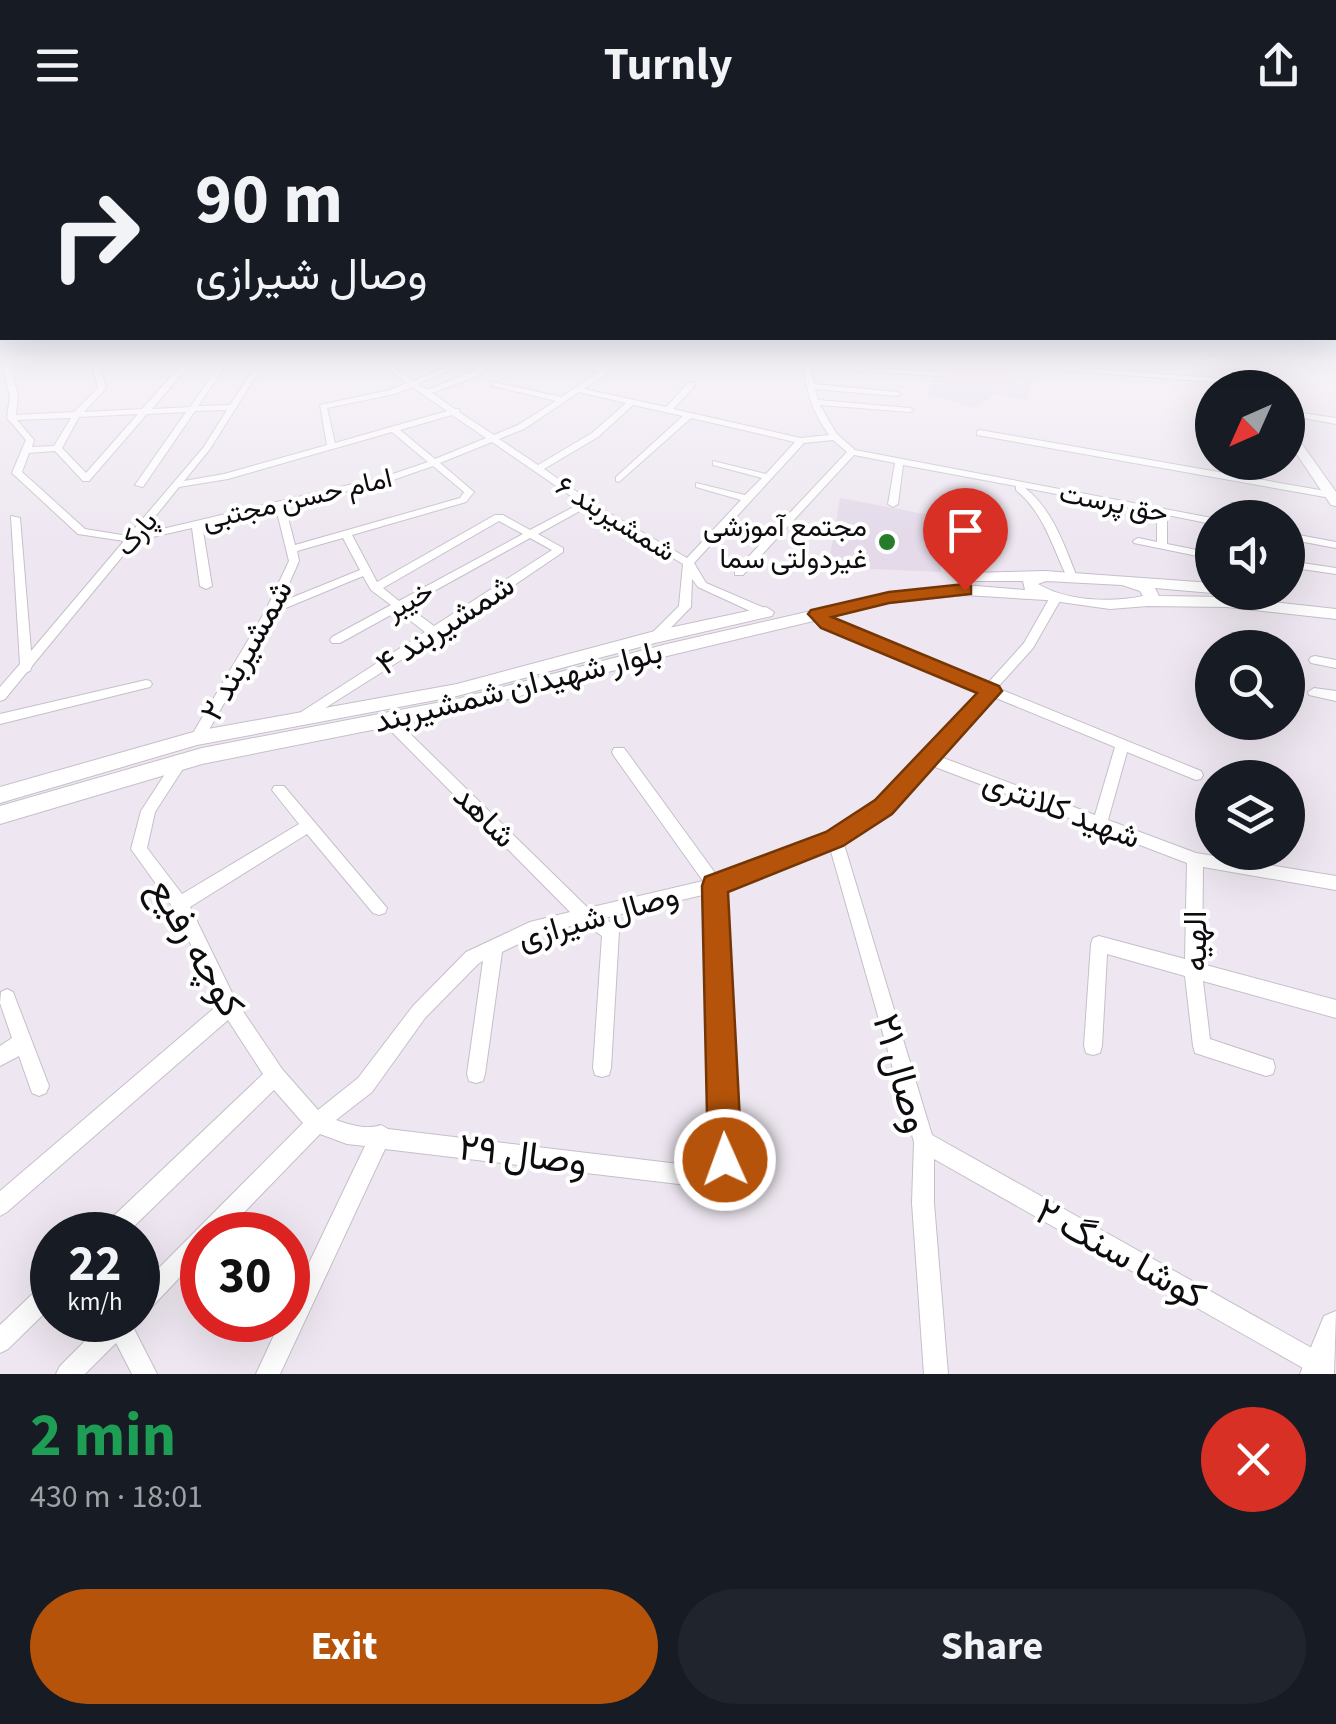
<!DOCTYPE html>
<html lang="en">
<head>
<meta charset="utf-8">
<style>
  :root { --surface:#171b24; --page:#20242c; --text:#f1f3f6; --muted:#9ea1a6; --accent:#b45309 }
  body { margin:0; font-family:"Source Sans 3",Vazirmatn,sans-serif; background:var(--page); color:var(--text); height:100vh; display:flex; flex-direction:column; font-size:38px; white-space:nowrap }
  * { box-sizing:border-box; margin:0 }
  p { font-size:32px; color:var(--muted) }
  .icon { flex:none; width:55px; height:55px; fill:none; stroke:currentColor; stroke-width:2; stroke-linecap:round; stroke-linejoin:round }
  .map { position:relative; height:1244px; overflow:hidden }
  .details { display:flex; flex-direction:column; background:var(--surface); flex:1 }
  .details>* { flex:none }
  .guide { position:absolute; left:0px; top:0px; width:1338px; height:210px; box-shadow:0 10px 40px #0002; background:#171b24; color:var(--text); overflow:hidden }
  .needle { width:65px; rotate:225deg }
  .tools { position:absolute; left:1195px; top:240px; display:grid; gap:20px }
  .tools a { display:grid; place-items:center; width:110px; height:110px; border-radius:50%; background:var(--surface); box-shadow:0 10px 40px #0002; font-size:50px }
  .speed { position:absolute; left:30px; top:1082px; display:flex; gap:20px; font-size:50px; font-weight:700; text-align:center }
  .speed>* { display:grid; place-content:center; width:130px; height:130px; border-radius:50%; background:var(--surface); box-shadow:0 10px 40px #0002; line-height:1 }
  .speed small { font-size:25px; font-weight:400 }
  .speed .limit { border:15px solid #d22; background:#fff; color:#111 }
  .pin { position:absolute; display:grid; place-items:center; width:85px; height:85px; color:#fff; margin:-102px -42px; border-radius:50% 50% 50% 0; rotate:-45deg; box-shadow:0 0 10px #0007 }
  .pin .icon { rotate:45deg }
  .me { position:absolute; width:110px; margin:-55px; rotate:358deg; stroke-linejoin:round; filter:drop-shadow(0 0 8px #0008) }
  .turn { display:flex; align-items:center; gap:35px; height:210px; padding:0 30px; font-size:45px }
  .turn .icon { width:130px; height:130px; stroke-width:2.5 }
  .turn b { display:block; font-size:70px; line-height:85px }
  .round { display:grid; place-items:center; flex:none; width:105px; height:105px; border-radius:52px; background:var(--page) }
  .overview { display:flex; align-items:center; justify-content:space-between; height:170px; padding:0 30px }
  h1 { font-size:60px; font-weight:700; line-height:75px; color:#1e9e55 }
  .action { display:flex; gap:20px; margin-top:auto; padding:20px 30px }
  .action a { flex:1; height:115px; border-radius:60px; background:var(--accent); color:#fff; font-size:40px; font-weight:700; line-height:115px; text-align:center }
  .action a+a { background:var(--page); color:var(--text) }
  header { display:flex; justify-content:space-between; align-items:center; height:130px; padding:0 30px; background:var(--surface); font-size:45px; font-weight:700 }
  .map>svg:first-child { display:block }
  .built { fill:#e4daea }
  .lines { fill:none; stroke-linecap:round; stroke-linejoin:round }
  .minor-casing { stroke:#c5bfc9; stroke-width:2 }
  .secondary-casing { stroke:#c5bfc9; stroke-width:2 }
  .minor { fill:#fff; fill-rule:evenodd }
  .secondary { fill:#fff; fill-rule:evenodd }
  .route { fill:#b45309; stroke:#753606; stroke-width:2.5 }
  .poi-dot { fill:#267c2a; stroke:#fff; stroke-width:4 }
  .labels { text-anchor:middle; stroke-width:8; stroke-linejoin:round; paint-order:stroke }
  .far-street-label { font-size:28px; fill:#0e0c0f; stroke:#fff }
  .far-poi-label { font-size:28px; fill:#0e0c0f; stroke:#fff; text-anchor:end }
  .street-label { font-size:32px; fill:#0e0c0f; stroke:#fff }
  .near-street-label { font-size:38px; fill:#0e0c0f; stroke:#fff }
</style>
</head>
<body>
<header><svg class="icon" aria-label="menu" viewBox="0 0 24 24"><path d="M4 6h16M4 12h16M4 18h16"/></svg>Turnly<svg class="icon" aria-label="share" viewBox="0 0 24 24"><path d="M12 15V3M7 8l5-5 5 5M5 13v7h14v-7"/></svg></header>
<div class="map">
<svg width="1336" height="1244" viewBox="0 0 1336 1244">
  <rect width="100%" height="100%" fill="#eee7f1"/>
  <!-- built -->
  <g class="built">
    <path d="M957,233L1035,244L1027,270L995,264L976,278L927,265L937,241H952Z"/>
    <path d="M840,368L941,387V442L828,437Z"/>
  </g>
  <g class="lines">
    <defs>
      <g id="minor">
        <path d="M2,233H10L18,266L16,285L74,282L98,258L92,233H99L106,258L84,282L142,279L183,233H191L152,279L190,277L221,233H228L198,276L230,275L258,233H264L210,319L184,351L224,344L327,315L320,275L390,260L407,253L379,233H386L413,251L456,233H465L418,254L427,260L474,241L486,233H493L480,245L432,263L455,279H459V282L494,305L518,295L556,271L493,256V252L561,267L599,242L562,233H575L605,238L614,233H621L584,259L666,277L688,253H694V257L673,279L801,308L829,305C812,282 805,259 804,233L935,242L939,244L938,246L811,238L814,254L897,262L901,264L897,266L815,259L818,270L910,278L914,280L910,282L820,275L836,303L855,320L1212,388V394L1167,385V414L1212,423V429L1134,413L1133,411L1138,408L1157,412V383L1025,358C1053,380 1064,415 1077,447L1076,449H1068C1052,417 1045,384 1016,360V356L903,335L898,374L893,377L888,374L895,333L854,325L743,445H735V441L847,322L833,310L804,313L694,433L706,453L769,480V486H761L698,457L692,449L691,477L659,510H651L649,507L651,504L679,476L683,434L587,377L538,404L563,418V422L439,506L303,592L298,590L296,587L298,584L425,502L398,481L340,513H332L330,510L332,507L391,475L371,460L363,446L276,482L202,612L197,613L190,608L266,480L289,431L276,378L202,395L212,456L206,459L200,456L192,398L135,411L32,536L30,541L27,542L5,569L0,571V557L20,534L11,386L20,388L31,521L124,411L78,404L12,343L26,310L7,288L10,266ZM412,257L447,281L335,313L327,278L395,264ZM579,262L626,273L592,303L538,335L499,309L524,299ZM633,275L683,286L616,347V351L619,352L691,288L795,312L766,344L713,331V335L762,348L745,365L696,353V357L741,370L687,428L602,379L544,339L598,307ZM227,280L203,318L128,406L85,399L22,342L29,323L55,321L83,351H89L147,284L186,282L135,355L143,357L195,281ZM138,284L86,343L62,318L79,287ZM452,285L486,308L435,329L400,300ZM71,288L54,316L32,317L34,310L17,290ZM392,302L428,332L387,346L141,404L179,357L228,349ZM492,312L581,373L530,400L503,385H495L377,452L352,405L466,372L474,362L440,333ZM433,336L464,362L460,368L295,415L285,376L393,350ZM499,391L523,404L399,471L383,458ZM343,408L360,440L281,472L299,431L297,421ZM530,408L552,420L434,496L407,476Z"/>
        <path d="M708,233H716L710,237L706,235Z"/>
        <path d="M990,233H1018L1252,251L1256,253L1252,255L994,235Z"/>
        <path d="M1299,233H1306L1308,241H1302Z"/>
        <path d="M1288,281L1336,288V294L1288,285Z"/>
        <path d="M980,300L1331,362L1336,365L1331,368L977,305V301Z"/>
        <path d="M1288,403L1336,412V418L1288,409Z"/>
        <path d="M1288,431L1336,438V444L1288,437Z"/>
        <path d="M1055,466L1061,469L1033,518L997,558L1201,641L1203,645L1201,649L1196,650L1127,622L1108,690L1196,723L1336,746V760L1203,737L1202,834L1336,870V888L1203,851L1210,909L1273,930L1275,937L1273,944L1266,946L1195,923L1193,916L1185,846L1107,824L1102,916L1100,923L1093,925L1086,923L1084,916L1091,814L1093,808L1099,806L1185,829L1187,733L930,635L889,681L843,711L932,1005L1326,1226L1330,1234L1326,1242H1310L934,1029V1073L948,1244H924L912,1073L914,1012L830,718L723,759L735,1030C729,1045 719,1051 704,1057L385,1019L280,1244H256L281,1190H288V1177L365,1016L347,1014L320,1004L222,1105H202V1124L146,1183L138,1186V1159L303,993L274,960L125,1105H99L102,1097L263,944L228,890L7,1082L0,1086V1061L219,874L174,779L131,719L141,681L176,627H186L188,631L155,682L147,718L182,764L299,694L272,660L274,656H284L387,778L385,783L379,785L373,783L307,704L190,777L236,871L282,939L318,980L358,948L413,876L466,822L530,792L570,782L382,592L380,589L382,586H392L588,778L703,751L614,626L612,622L614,618H624L718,747L830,705L879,673L980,561L824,497L812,484L814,481H822L832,491L987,554L1024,513L1049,469ZM991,566L1115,617L1095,685L938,626ZM707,764L715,1026L704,1037L388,999L381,995C368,1000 349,995 336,990L372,962L425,888L478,834L483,831L467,944L469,951L476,953L483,951L485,944L502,822L539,804L583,793L602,806L593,938L595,945L602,947L609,945L611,938L619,802L617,797L604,788Z"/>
        <path d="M1315,526L1336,530V538L1311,533L1309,530L1311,527Z"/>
        <path d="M146,550L150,551L152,554L150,557L0,594V584Z"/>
        <path d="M1314,558L1336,561V571L1309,565L1308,562Z"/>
        <path d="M7,859L13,862L49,956L46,963L39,966L32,963L19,926L0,936V916L12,908L0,873L1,862Z"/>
        <path d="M52,1150V1176L8,1219L0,1223V1195L44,1153Z"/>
        <path d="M106,1190H135L132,1195L157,1244H132L116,1213L85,1244H56L60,1236Z"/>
      </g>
      <g id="secondary">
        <path d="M1236,233H1246L1260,258H1249Z"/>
        <path d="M1288,299L1292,300L1336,362V376L1331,375L1288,311Z"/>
        <path d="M1045,441L1212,453V463L1155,458L1159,466L1227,467L1336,479V489L1227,477L1148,476L1110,479L1046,470L965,465L889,473L667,526L457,583L202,634L0,694V676L202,618L457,569L667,514L889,463L965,455L1025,460L1023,451H960V445L966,443ZM1046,451L1122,455L1140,461L1143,466C1112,473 1066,471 1038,454Z"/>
        <path d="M766,477L774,482L772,486L655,513L457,566L197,615L0,673V657L197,601L457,554L655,501Z"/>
        <path d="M1336,1181L1334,1244H1300L1324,1186Z"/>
      </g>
    </defs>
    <!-- minor casing -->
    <use href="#minor" class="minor-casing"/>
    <!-- secondary casing -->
    <use href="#secondary" class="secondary-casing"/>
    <!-- minor -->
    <use href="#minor" class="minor"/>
    <!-- secondary -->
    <use href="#secondary" class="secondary"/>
  </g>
  <!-- sky -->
  <linearGradient id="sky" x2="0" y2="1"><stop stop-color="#83b2de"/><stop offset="0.57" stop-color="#f7f4f9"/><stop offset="1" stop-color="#f7f4f9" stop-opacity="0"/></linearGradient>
  <rect width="1336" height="407" fill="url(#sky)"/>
  <!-- route -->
  <path class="route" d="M965,454L971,456V464L889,473L832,487L999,556L1002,561L892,684L843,716L728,762L742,1030L737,1042L725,1047L713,1042L708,1030L702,756L705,747L826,702L875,670L977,563L821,498L808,484L811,480L889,462Z"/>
  <!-- markers -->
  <circle class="poi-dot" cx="887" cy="412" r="10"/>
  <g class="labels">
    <!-- far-street labels -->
    <g class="far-street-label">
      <text transform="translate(297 368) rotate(-13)" y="10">امام حسن مجتبی</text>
      <text transform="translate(1114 372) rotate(11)" y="10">حق پرست</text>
      <text transform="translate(616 388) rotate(32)" y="10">شمشیربند ۶</text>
      <text transform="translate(136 403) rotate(-50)" y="10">پارک</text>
      <text transform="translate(409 470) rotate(-29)" y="10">خیبر</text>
    </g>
    <!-- far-poi labels -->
    <g class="far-poi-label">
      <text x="867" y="406">مجتمع آموزشی<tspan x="867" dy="32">غیردولتی سما</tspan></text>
    </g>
    <!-- street labels -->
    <g class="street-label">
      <text transform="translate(445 494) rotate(-33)" y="11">شمشیربند ۴</text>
      <text transform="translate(246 520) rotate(-61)" y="11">شمشیربند ۲</text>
      <text transform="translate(518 556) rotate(-14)" y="11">بلوار شهیدان شمشیربند</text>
      <text transform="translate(1062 679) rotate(21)" y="11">شهید کلانتری</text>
      <text transform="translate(485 686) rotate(45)" y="11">شاهد</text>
      <text transform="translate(598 786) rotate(-16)" y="11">وصال شیرازی</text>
      <text transform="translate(1195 811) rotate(-90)" y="11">الهیه</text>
    </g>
    <!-- near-street labels -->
    <g class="near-street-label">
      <text transform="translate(197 817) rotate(60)" y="13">کوچه رفیع</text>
      <text transform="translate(902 943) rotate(74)" y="13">وصال ۲۱</text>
      <text transform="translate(523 1024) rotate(7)" y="13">وصال ۲۹</text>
      <text transform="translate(1121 1123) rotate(29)" y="13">کوشا سنگ ۲</text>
    </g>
  </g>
</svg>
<div class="tools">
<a><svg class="needle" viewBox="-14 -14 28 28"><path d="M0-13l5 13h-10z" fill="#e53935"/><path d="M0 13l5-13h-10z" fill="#9ea1a6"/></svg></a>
<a><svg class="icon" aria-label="sound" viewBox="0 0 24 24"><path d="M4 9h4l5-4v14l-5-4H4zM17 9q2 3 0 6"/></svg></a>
<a><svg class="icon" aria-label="search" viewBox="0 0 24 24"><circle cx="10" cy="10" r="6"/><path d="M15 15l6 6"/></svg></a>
<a><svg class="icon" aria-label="layers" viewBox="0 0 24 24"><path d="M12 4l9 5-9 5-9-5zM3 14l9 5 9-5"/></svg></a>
</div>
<div class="speed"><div>22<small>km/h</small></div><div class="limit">30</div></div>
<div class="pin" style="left:965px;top:460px;background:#d93025"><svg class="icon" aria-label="arrive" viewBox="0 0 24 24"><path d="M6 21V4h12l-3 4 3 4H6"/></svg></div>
<svg class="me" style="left:725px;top:1030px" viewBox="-20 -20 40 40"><circle r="17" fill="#b45309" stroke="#fff" stroke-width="3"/><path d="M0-11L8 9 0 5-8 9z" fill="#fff"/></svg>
<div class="guide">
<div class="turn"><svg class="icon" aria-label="right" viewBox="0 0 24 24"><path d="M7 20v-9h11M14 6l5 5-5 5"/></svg><div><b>90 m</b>وصال شیرازی</div></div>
</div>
</div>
<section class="details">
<div class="overview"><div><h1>2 min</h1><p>430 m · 18:01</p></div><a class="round" style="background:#d93025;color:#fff"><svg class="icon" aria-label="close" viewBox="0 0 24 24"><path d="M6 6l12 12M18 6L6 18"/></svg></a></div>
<div class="action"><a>Exit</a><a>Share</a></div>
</section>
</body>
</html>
